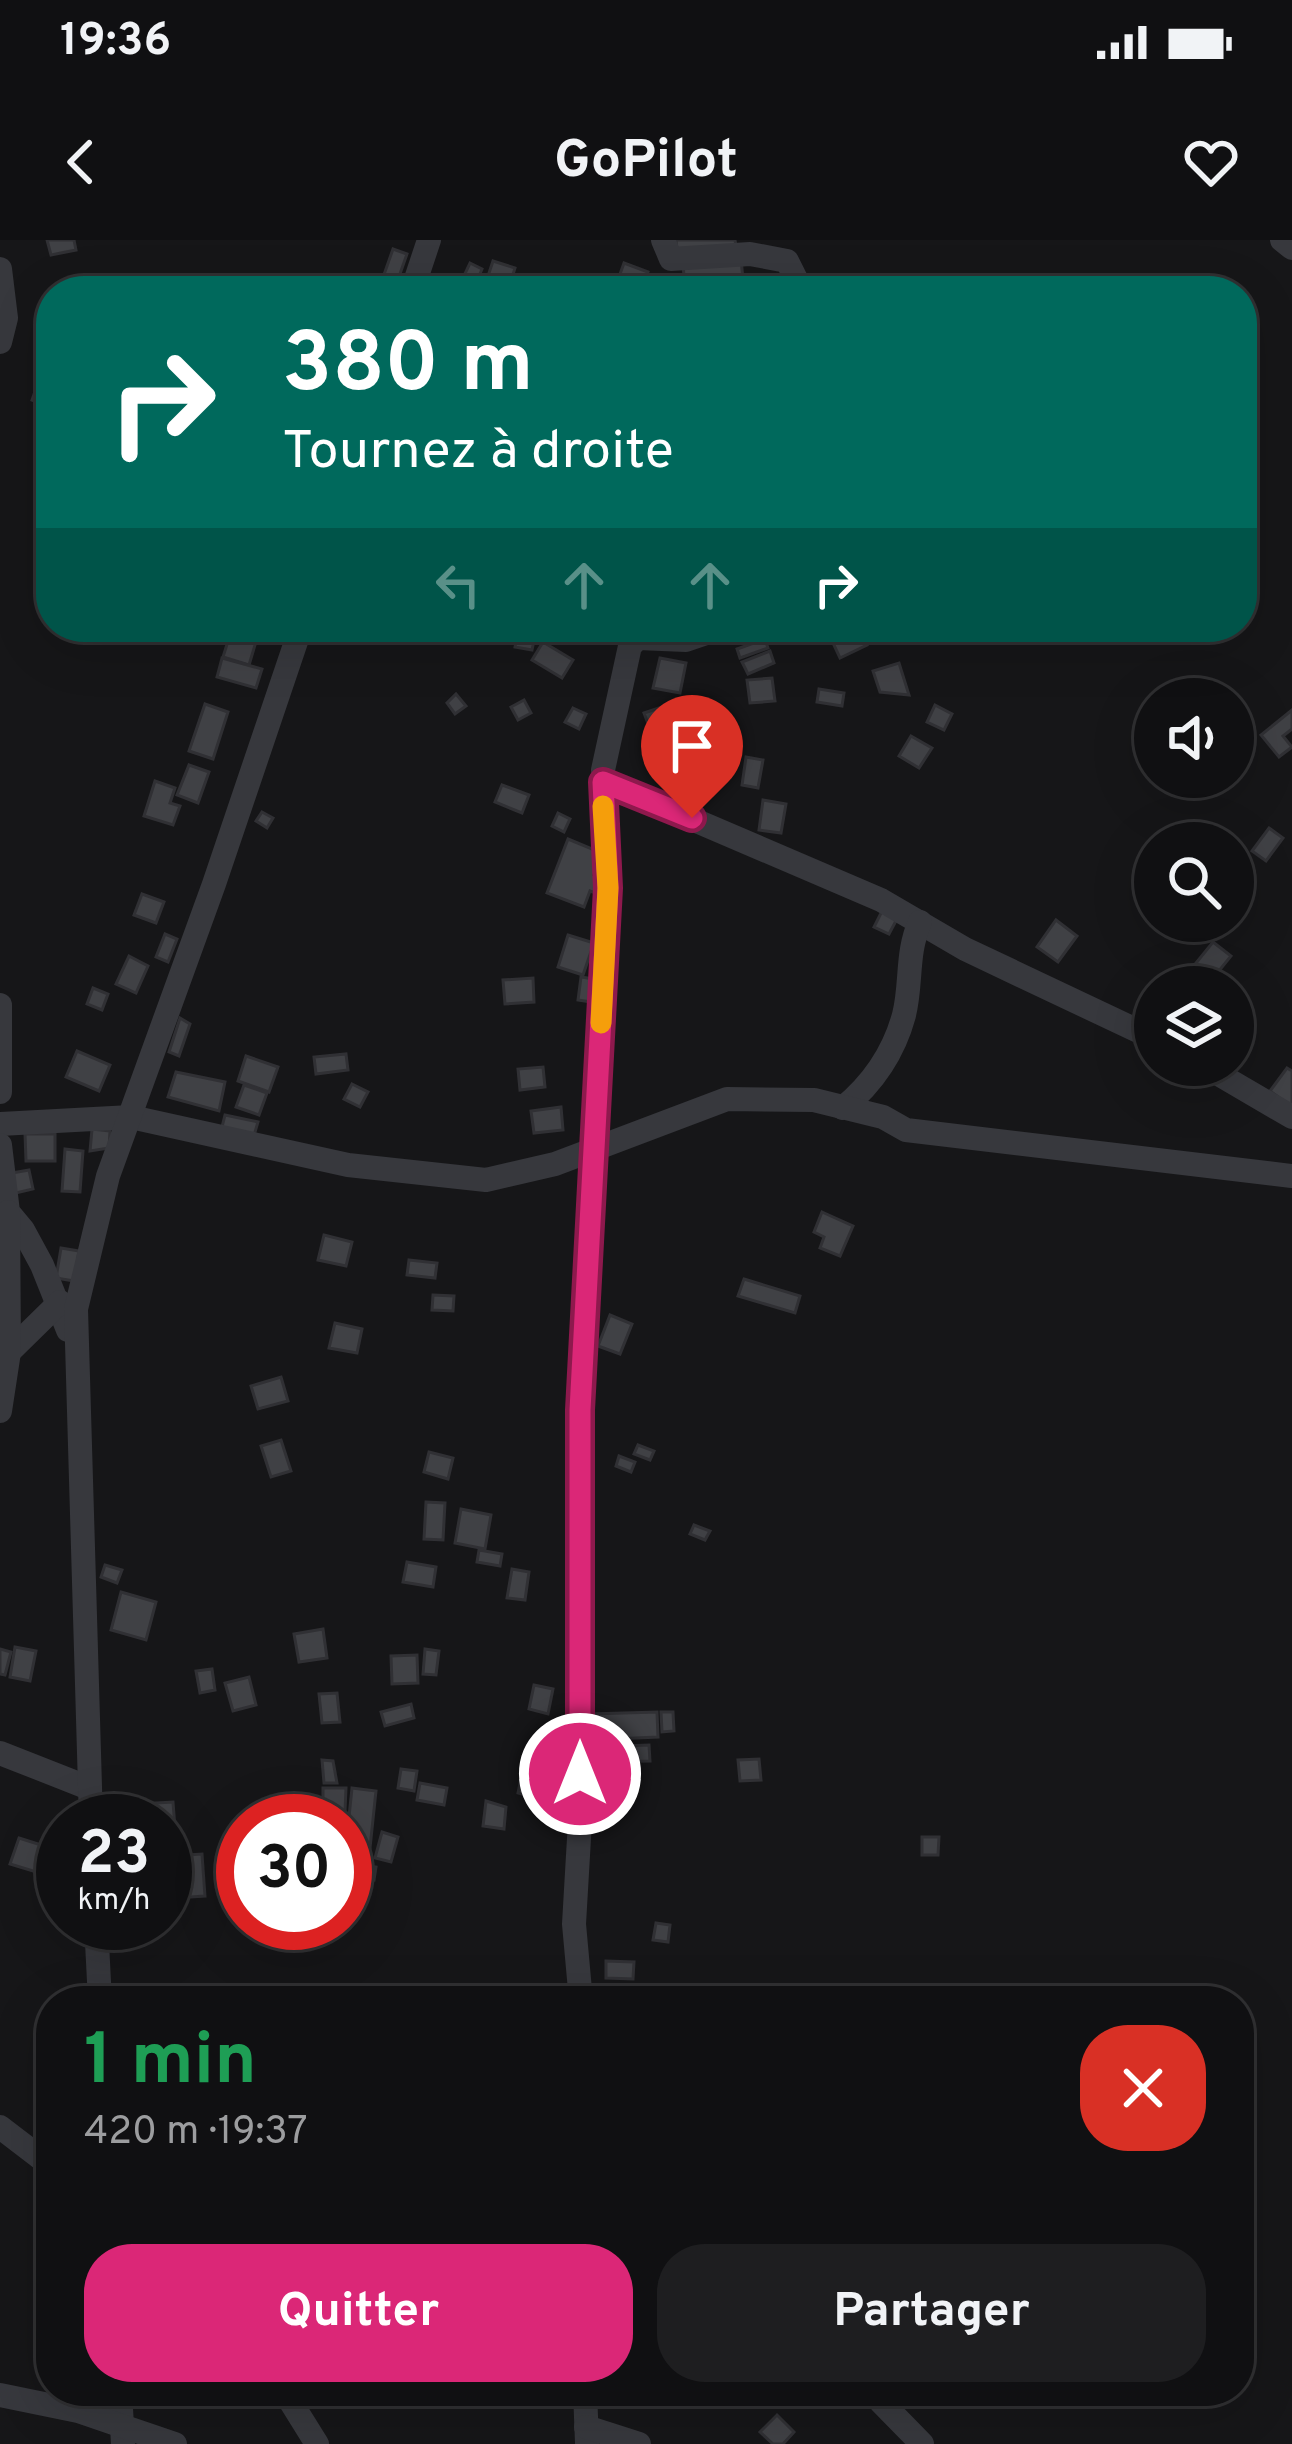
<!DOCTYPE html>
<html lang="fr">
<head>
<meta charset="utf-8">
<style>
  :root { --surface:#101012; --page:#1e1e20; --text:#f1f3f6; --muted:#9c9d9f; --line:#303032; --accent:#db2777 }
  body { margin:0; font-family:Overpass,sans-serif; background:var(--page); color:var(--text); height:100vh; display:flex; flex-direction:column; font-size:45px; white-space:nowrap }
  * { box-sizing:border-box; margin:0 }
  p { font-size:39px; color:var(--muted) }
  .icon { flex:none; width:66px; height:66px; fill:none; stroke:currentColor; stroke-width:2; stroke-linecap:round; stroke-linejoin:round }
  .map { position:relative; flex:1; overflow:hidden }
  .drawer { position:absolute; left:36px; top:1746px; width:1218px; height:420px; display:flex; flex-direction:column; background:var(--surface); border-radius:48px; box-shadow:0 12px 48px #0002,0 0 0 3px var(--line) }
  .drawer>* { flex:none }
  .hud { position:absolute; left:36px; top:36px; width:1221px; height:366px; border-radius:48px; box-shadow:0 12px 48px #0002,0 0 0 3px var(--line); background:#00695c; color:#fff; overflow:hidden }
  .controls { position:absolute; left:1134px; top:438px; display:grid; gap:24px }
  .controls a { display:grid; place-items:center; width:120px; height:120px; border-radius:50%; background:var(--surface); box-shadow:0 12px 48px #0002,0 0 0 3px var(--line); font-size:60px }
  .speed { position:absolute; left:36px; top:1554px; display:flex; gap:24px; font-size:60px; font-weight:700; text-align:center }
  .speed>* { display:grid; place-content:center; width:156px; height:156px; border-radius:50%; background:var(--surface); box-shadow:0 12px 48px #0002,0 0 0 3px var(--line); line-height:1 }
  .speed small { font-size:30px; font-weight:400 }
  .speed .limit { border:18px solid #d22; background:#fff; color:#111 }
  .pin { position:absolute; display:grid; place-items:center; width:102px; height:102px; color:#fff; margin:-123px -51px; border-radius:50% 50% 50% 0; rotate:-45deg; box-shadow:0 0 12px #0007 }
  .pin .icon { rotate:45deg }
  .me { position:absolute; width:132px; margin:-66px; rotate:0deg; stroke-linejoin:round; filter:drop-shadow(0 0 9px #0008) }
  .turn { display:flex; align-items:center; gap:42px; height:252px; padding:0 48px; font-size:54px }
  .turn .icon { width:156px; height:156px; stroke-width:2.5 }
  .turn b { display:block; font-size:84px; line-height:102px }
  .lanes { display:flex; align-items:center; height:114px; padding:0 48px; background:#0003; justify-content:center; gap:60px; direction:ltr }
  .lanes .off { opacity:.35 }
  .round { display:grid; place-items:center; flex:none; width:126px; height:126px; border-radius:48px; background:var(--page) }
  .summary { display:flex; align-items:center; justify-content:space-between; height:204px; padding:0 48px }
  h1 { font-size:72px; font-weight:700; line-height:90px; color:#1e9e55 }
  .action { display:flex; gap:24px; margin-top:auto; padding:24px 48px }
  .action a { flex:1; height:138px; border-radius:48px; background:var(--accent); color:#fff; font-size:48px; font-weight:700; line-height:138px; text-align:center }
  .action a+a { background:var(--page); color:var(--text) }
  .status { display:flex; justify-content:space-between; align-items:center; height:84px; padding:0 60px; background:var(--surface); direction:ltr }
  .status svg { height:33px; fill:currentColor }
  header { display:flex; justify-content:space-between; align-items:center; height:156px; padding:0 48px; background:var(--surface); font-size:54px; font-weight:700 }
  .map>svg:first-child { display:block }
  .building { fill:#404145; stroke:#303034; stroke-width:3 }
  .lines { fill:none; stroke-linecap:round; stroke-linejoin:round }
  .minor { stroke:#37383d; stroke-width:24 }
  .route-casing { stroke:#8e194d; stroke-width:30 }
  .route { stroke:#db2777; stroke-width:21 }
  .slow { stroke:#f59e0b; stroke-width:21 }
</style>
</head>
<body>
<div class="status"><b>19:36</b><svg viewBox="0 0 49 12"><path d="M0 12V9h3v3zM5 12V6h3v6zM10 12V3h3v9zM15 12V0h3v12zM26 1h20v11H26zM47 4h2v5h-2z"/></svg></div>
<header><svg class="icon" aria-label="back" viewBox="0 0 24 24"><path d="M15 5l-7 7 7 7"/></svg>GoPilot<svg class="icon" aria-label="heart" viewBox="0 0 24 24"><path d="M12 20l-8-8c-3-5 5-10 8-4 3-6 11-1 8 4z"/></svg></header>
<div class="map">
<svg width="1292" height="2204" viewBox="0 0 1292 2204">
  <rect width="100%" height="100%" fill="#161618"/>
  <!-- building -->
  <g class="building">
    <path d="M47,0H74L76,10L51,15Z"/>
    <path d="M676,0H735L736,6L677,12Z"/>
    <path d="M393,9L407,14L395,48L381,43Z"/>
    <path d="M741,19L743,39L685,45L683,26Z"/>
    <path d="M493,21L515,28L508,51H483Z"/>
    <path d="M470,23L482,29L475,46L462,40Z"/>
    <path d="M624,23L648,32L641,51L615,48Z"/>
    <path d="M524,35L537,41L533,51H519Z"/>
    <path d="M331,40L360,42V51H331Z"/>
    <path d="M742,43L743,51L686,50Z"/>
    <path d="M39,140L51,145V167L32,160Z"/>
    <path d="M519,387H537L532,410L515,407Z"/>
    <path d="M232,388L258,395L249,425L223,417Z"/>
    <path d="M860,390L867,405L840,418L833,403Z"/>
    <path d="M765,399L768,408L740,418L737,409Z"/>
    <path d="M543,402L573,420L562,438L532,420Z"/>
    <path d="M770,411L774,423L748,434L742,422Z"/>
    <path d="M222,418L262,429L256,448L217,437Z"/>
    <path d="M660,418L686,423L680,453L653,448Z"/>
    <path d="M899,423L909,455L880,452L873,431Z"/>
    <path d="M772,438L775,461L750,463L747,440Z"/>
    <path d="M819,449L844,453L842,466L817,462Z"/>
    <path d="M456,454L466,466L455,474L447,463Z"/>
    <path d="M524,460L531,473L518,480L511,467Z"/>
    <path d="M205,464L228,472L213,519L189,511Z"/>
    <path d="M671,464L680,488L653,497L644,473Z"/>
    <path d="M935,465L952,474L944,490L927,482Z"/>
    <path d="M573,468L586,474L579,489L565,482Z"/>
    <path d="M1292,470V489L1283,496L1292,507L1279,517L1261,495Z"/>
    <path d="M911,496L932,508L919,528L899,516Z"/>
    <path d="M684,517L712,524L705,554L678,548Z"/>
    <path d="M746,517L763,520L758,548L742,545Z"/>
    <path d="M189,525L209,532L198,563L177,555Z"/>
    <path d="M155,541L175,548L170,563L180,566L173,585L144,576Z"/>
    <path d="M502,545L529,555L522,573L495,562Z"/>
    <path d="M763,560L786,564L781,593L759,590Z"/>
    <path d="M262,572L273,578L267,588L256,581Z"/>
    <path d="M558,573L570,579L564,592L552,586Z"/>
    <path d="M1269,588L1283,598L1266,621L1252,611Z"/>
    <path d="M568,599L602,613L594,635L601,638V655L590,651L584,667L547,653Z"/>
    <path d="M142,654L164,662L156,683L134,675Z"/>
    <path d="M883,669L898,677L889,694L874,687Z"/>
    <path d="M1056,680L1077,696L1058,722L1037,707Z"/>
    <path d="M165,694L177,699L168,722L156,717Z"/>
    <path d="M568,695L594,703L583,735L558,727Z"/>
    <path d="M1213,702L1231,716L1214,737L1196,723Z"/>
    <path d="M129,716L148,726L136,753L116,744Z"/>
    <path d="M581,737L594,739L591,762L578,760Z"/>
    <path d="M533,738L534,762L505,764L503,740Z"/>
    <path d="M93,748L108,754L102,770L87,764Z"/>
    <path d="M180,778L190,784L179,816L169,812Z"/>
    <path d="M77,811L110,825L99,851L66,837Z"/>
    <path d="M346,814L348,830L316,834L314,817Z"/>
    <path d="M246,816L278,827L269,852L238,841Z"/>
    <path d="M543,827L545,847L520,850L518,829Z"/>
    <path d="M1287,828L1292,831V867L1270,851Z"/>
    <path d="M176,832L225,842L219,871L168,857Z"/>
    <path d="M352,844L368,852L360,867L344,859Z"/>
    <path d="M244,845L267,853L259,875L236,867Z"/>
    <path d="M561,867L563,890L534,893L531,871Z"/>
    <path d="M225,875L258,882L253,899L221,891Z"/>
    <path d="M92,889L110,891L109,908L90,911Z"/>
    <path d="M25,894H55V921H26Z"/>
    <path d="M65,909L83,911L80,952L62,951Z"/>
    <path d="M29,930L33,949L16,953L12,933Z"/>
    <path d="M822,972L853,986L840,1016L820,1008L824,997L814,992Z"/>
    <path d="M324,995L352,1002L346,1026L318,1020Z"/>
    <path d="M61,1008L79,1011L74,1041L56,1038Z"/>
    <path d="M409,1020L437,1023L435,1038L407,1035Z"/>
    <path d="M744,1039L800,1056L795,1073L738,1056Z"/>
    <path d="M433,1055L454,1056L453,1071L432,1070Z"/>
    <path d="M610,1075L632,1084L620,1114L598,1106Z"/>
    <path d="M335,1083L362,1089L357,1113L329,1108Z"/>
    <path d="M281,1137L288,1161L258,1169L251,1146Z"/>
    <path d="M281,1200L291,1231L271,1237L261,1206Z"/>
    <path d="M638,1205L654,1211L650,1220L634,1214Z"/>
    <path d="M429,1212L453,1218L448,1239L424,1232Z"/>
    <path d="M619,1216L635,1222L631,1232L616,1226Z"/>
    <path d="M426,1262L445,1263L443,1300L424,1299Z"/>
    <path d="M461,1269L491,1275L485,1309L455,1303Z"/>
    <path d="M694,1285L710,1291L705,1300L690,1294Z"/>
    <path d="M479,1310L502,1314L500,1326L477,1322Z"/>
    <path d="M407,1322L436,1327L433,1347L403,1342Z"/>
    <path d="M105,1325L122,1330L117,1343L101,1337Z"/>
    <path d="M512,1329L529,1332L525,1360L507,1358Z"/>
    <path d="M121,1352L156,1362L146,1400L111,1390Z"/>
    <path d="M323,1389L327,1418L299,1422L294,1394Z"/>
    <path d="M15,1407L36,1411L30,1441L10,1437Z"/>
    <path d="M0,1409L11,1412L5,1435L0,1434Z"/>
    <path d="M425,1409L439,1411L436,1435L423,1434Z"/>
    <path d="M417,1415L418,1443L392,1444L391,1416Z"/>
    <path d="M212,1429L215,1450L200,1453L196,1431Z"/>
    <path d="M249,1437L256,1465L233,1471L225,1443Z"/>
    <path d="M534,1445L553,1449L548,1474L529,1469Z"/>
    <path d="M337,1453L340,1482L322,1483L319,1454Z"/>
    <path d="M411,1464L414,1478L385,1486L381,1472Z"/>
    <path d="M657,1472L658,1497L591,1500L590,1474Z"/>
    <path d="M661,1472H673L674,1491L662,1492Z"/>
    <path d="M649,1505L650,1521L591,1522L590,1507Z"/>
    <path d="M759,1519L761,1540L740,1541L738,1520Z"/>
    <path d="M322,1520L333,1521L337,1543H324Z"/>
    <path d="M401,1529L417,1531L414,1551L398,1548Z"/>
    <path d="M521,1538L547,1545L543,1560L518,1553Z"/>
    <path d="M420,1543L447,1548L444,1565L417,1560Z"/>
    <path d="M323,1548H346L345,1572L323,1571Z"/>
    <path d="M352,1548L376,1551L370,1608L346,1605Z"/>
    <path d="M486,1561L506,1567L504,1589L483,1586Z"/>
    <path d="M173,1562L175,1588L165,1589V1581H139L138,1564Z"/>
    <path d="M382,1592L398,1597L391,1622L375,1618Z"/>
    <path d="M922,1597H939L938,1615H922Z"/>
    <path d="M19,1598L54,1609L46,1635L10,1624Z"/>
    <path d="M202,1614L205,1656L175,1658L172,1616Z"/>
    <path d="M361,1625L376,1627L374,1640L359,1638Z"/>
    <path d="M656,1683L670,1685L668,1702L653,1700Z"/>
    <path d="M606,1721L634,1722L633,1739L606,1738Z"/>
    <path d="M777,2175L794,2192L783,2204H773L760,2192Z"/>
  </g>
  <g class="lines">
    <!-- minor -->
    <g class="minor">
      <path d="M663,0L671,19L750,14L787,21L802,51"/>
      <path d="M1282,0L1292,8"/>
      <path d="M0,29L6,78L0,102"/>
      <path d="M412,51L429,0"/>
      <path d="M603,541L881,660L965,709L1155,799"/>
      <path d="M0,765V852"/>
      <path d="M1203,825L1292,877"/>
      <path d="M843,868C872,844 894,812 904,775C912,743 906,713 920,682"/>
      <path d="M0,884L131,877L348,925L486,940L555,924L727,859L814,860L883,877L906,890L1292,936"/>
      <path d="M0,905L8,972L23,990L42,1025L68,1090"/>
      <path d="M9,1112L60,1062"/>
      <path d="M0,1171L9,1112L8,972"/>
      <path d="M0,1513L89,1548"/>
      <path d="M91,1581L76,1069L108,936L214,644L301,387"/>
      <path d="M96,1683L100,1761"/>
      <path d="M581,1761L574,1684L580,1581L581,1170L608,648L603,530L630,406L638,398L686,400L724,387"/>
      <path d="M0,1887L51,1926"/>
      <path d="M120,2151L123,2204"/>
      <path d="M284,2151L317,2204"/>
      <path d="M585,2151L587,2203"/>
      <path d="M0,2155L78,2171L175,2204"/>
      <path d="M881,2162L922,2204"/>
      <path d="M586,2187L639,2204"/>
    </g>
  </g>
  <g class="lines">
    <defs>
      <path id="route" d="M580,1534V1170L608,648L603,542L692,578"/>
    </defs>
    <!-- route casing -->
    <use href="#route" class="route-casing"/>
    <!-- route -->
    <use href="#route" class="route"/>
    <!-- slow -->
    <path class="slow" d="M601,783L608,648L603,566"/>
  </g>
</svg>
<div class="controls">
<a><svg class="icon" aria-label="sound" viewBox="0 0 24 24"><path d="M4 9h4l5-4v14l-5-4H4zM17 9q2 3 0 6"/></svg></a>
<a><svg class="icon" aria-label="search" viewBox="0 0 24 24"><circle cx="10" cy="10" r="6"/><path d="M15 15l6 6"/></svg></a>
<a><svg class="icon" aria-label="layers" viewBox="0 0 24 24"><path d="M12 4l9 5-9 5-9-5zM3 14l9 5 9-5"/></svg></a>
</div>
<div class="speed"><div>23<small>km/h</small></div><div class="limit">30</div></div>
<div class="pin" style="left:692px;top:578px;background:#d93025"><svg class="icon" aria-label="arrive" viewBox="0 0 24 24"><path d="M6 21V4h12l-3 4 3 4H6"/></svg></div>
<svg class="me" style="left:580px;top:1534px" viewBox="-20 -20 40 40"><circle r="17" fill="#db2777" stroke="#fff" stroke-width="3"/><path d="M0-11L8 9 0 5-8 9z" fill="#fff"/></svg>
<div class="hud">
<div class="turn"><svg class="icon" aria-label="right" viewBox="0 0 24 24"><path d="M7 20v-9h11M14 6l5 5-5 5"/></svg><div><b>380 m</b>Tournez à droite</div></div>
<div class="lanes"><svg class="icon off" aria-label="left" viewBox="0 0 24 24"><path d="M17 20v-9H6M10 6l-5 5 5 5"/></svg><svg class="icon off" aria-label="ahead" viewBox="0 0 24 24"><path d="M12 20V5M6 11l6-6 6 6"/></svg><svg class="icon off" aria-label="ahead" viewBox="0 0 24 24"><path d="M12 20V5M6 11l6-6 6 6"/></svg><svg class="icon" aria-label="right" viewBox="0 0 24 24"><path d="M7 20v-9h11M14 6l5 5-5 5"/></svg></div>
</div>
<section class="drawer">
<div class="summary"><div><h1>1 min</h1><p>420 m · 19:37</p></div><a class="round" style="background:#d93025;color:#fff"><svg class="icon" aria-label="close" viewBox="0 0 24 24"><path d="M6 6l12 12M18 6L6 18"/></svg></a></div>
<div class="action"><a>Quitter</a><a>Partager</a></div>
</section>
</div>
</body>
</html>
